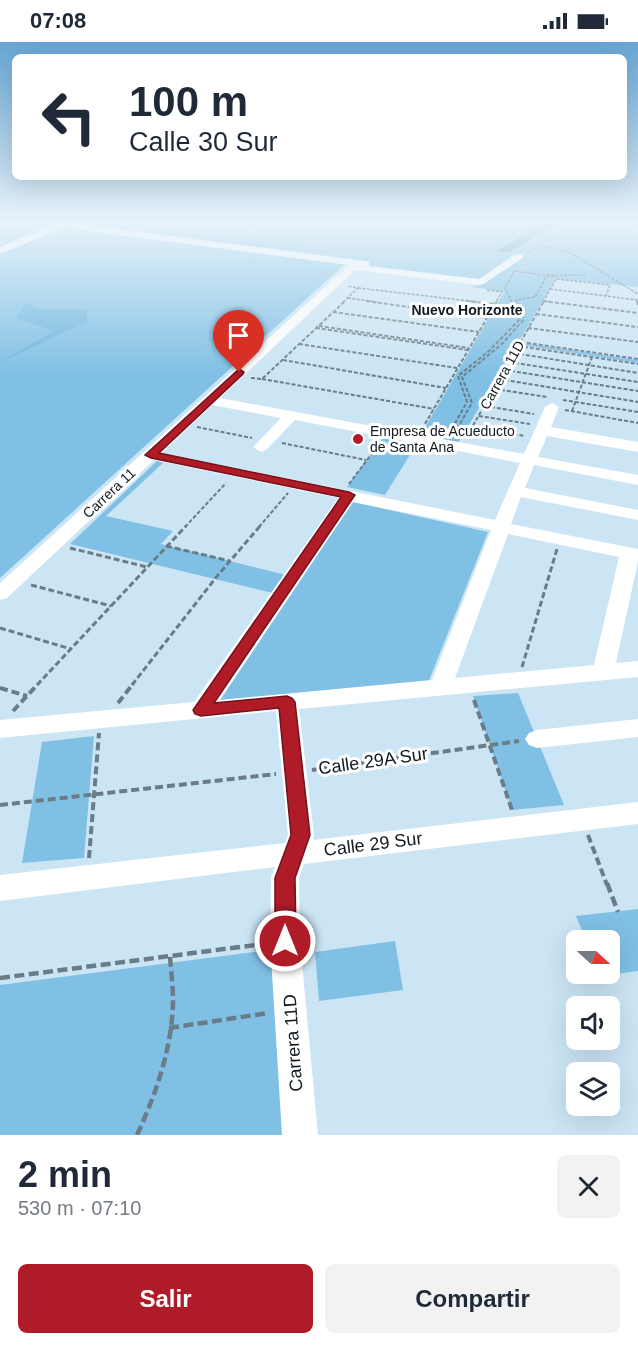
<!DOCTYPE html>
<html lang="es">
<head>
<meta charset="utf-8">
<style>
  :root { --surface:#fff; --page:#f2f2f3; --text:#1f2937; --muted:#747a83; --accent:#af1c28 }
  body { margin:0; font-family:Arial,sans-serif; background:var(--page); color:var(--text); height:100vh; display:flex; flex-direction:column; font-size:22px; white-space:nowrap }
  * { box-sizing:border-box; margin:0 }
  p { font-size:20px; color:var(--muted) }
  .icon { flex:none; width:33px; height:33px; fill:none; stroke:currentColor; stroke-width:2; stroke-linecap:round; stroke-linejoin:round }
  .map { position:relative; height:1093px; overflow:hidden }
  .side { display:flex; flex-direction:column; background:var(--surface); flex:1 }
  .side>* { flex:none }
  .hud { position:absolute; left:12px; top:12px; width:615px; height:126px; border-radius:9px; box-shadow:0 6px 24px #0002; background:#fff; color:var(--text); overflow:hidden }
  .needle { width:39px; rotate:111deg }
  .fabs { position:absolute; left:566px; top:888px; display:grid; gap:12px }
  .fabs a { display:grid; place-items:center; width:54px; height:54px; border-radius:9px; background:var(--surface); box-shadow:0 6px 24px #0002; font-size:30px }
  .pin { position:absolute; display:grid; place-items:center; width:51px; height:51px; color:#fff; margin:-62px -26px; border-radius:50% 50% 50% 0; rotate:-45deg; box-shadow:0 0 6px #0007 }
  .pin .icon { rotate:45deg }
  .me { position:absolute; width:66px; margin:-33px; rotate:0deg; stroke-linejoin:round; filter:drop-shadow(0 0 4px #0008) }
  .turn { display:flex; align-items:center; gap:21px; height:126px; padding:0 18px; font-size:27px }
  .turn .icon { width:78px; height:78px; stroke-width:2.5 }
  .turn b { display:block; font-size:42px; line-height:51px }
  .round { display:grid; place-items:center; flex:none; width:63px; height:63px; border-radius:9px; background:var(--page) }
  .overview { display:flex; align-items:center; justify-content:space-between; height:102px; padding:0 18px }
  h1 { font-size:36px; font-weight:600; line-height:45px }
  .cta { display:flex; gap:12px; margin-top:auto; padding:12px 18px }
  .cta a { flex:1; height:69px; border-radius:9px; background:var(--accent); color:#fff; font-size:24px; font-weight:600; line-height:69px; text-align:center }
  .cta a+a { background:var(--page); color:var(--text) }
  .status { display:flex; justify-content:space-between; align-items:center; height:42px; padding:0 30px; background:var(--surface); direction:ltr }
  .status svg { height:16px; fill:currentColor }
  .map>svg:first-child { display:block }
  .green { fill:#80c0e4 }
  .forest { fill:#6db5dc }
  .water { fill:#468fb5 }
  .lines { fill:none; stroke-linecap:round; stroke-linejoin:round }
  .path-far4 { stroke:#6a7c87; stroke-width:1.5; stroke-dasharray:3 1.5; stroke-linecap:butt }
  .path-far3 { stroke:#6a7c87; stroke-width:2; stroke-dasharray:4 2; stroke-linecap:butt }
  .path-far2 { stroke:#6a7c87; stroke-width:3; stroke-dasharray:6 3; stroke-linecap:butt }
  .path-far1 { stroke:#6a7c87; stroke-width:4; stroke-dasharray:8 4; stroke-linecap:butt }
  .path { stroke:#6a7c87; stroke-width:4.5; stroke-dasharray:10 4.5; stroke-linecap:butt }
  .minor { fill:#fff; fill-rule:evenodd }
  .route { fill:#af1c28; stroke:#72121a; stroke-width:1.5 }
  .poi-dot { fill:#af1c28; stroke:#fff; stroke-width:2 }
  .labels { text-anchor:middle; stroke-width:6; stroke-linejoin:round; paint-order:stroke }
  .far-neighbourhood-label { font-size:14px; font-weight:bold; fill:#101a20; stroke:#fff }
  .far-street-label { font-size:14px; fill:#101a20; stroke:#fff }
  .far-poi-label { font-size:14px; fill:#101a20; stroke:#fff; text-anchor:start }
  .near-street-label { font-size:18px; fill:#101a20; stroke:#fff }
</style>
</head>
<body>
<div class="status"><b>07:08</b><svg viewBox="0 0 49 12"><path d="M0 12V9h3v3zM5 12V6h3v6zM10 12V3h3v9zM15 12V0h3v12zM26 1h20v11H26zM47 4h2v5h-2z"/></svg></div>
<div class="map">
<svg width="638" height="1093" viewBox="0 0 638 1093">
  <rect width="100%" height="100%" fill="#cbe5f5"/>
  <!-- green -->
  <g class="green">
    <path d="M0,180H546L496,209L508,211L559,180H638V245L556,237L458,401L420,394L504,250L471,245L484,242L524,214L514,212L478,239L346,221L0,536Z"/>
    <path d="M523,301L638,318V321L521,303Z"/>
    <path d="M383,396L416,403L385,453L347,445Z"/>
    <path d="M157,419L163,421L106,474L173,489L161,502L286,533L273,551L70,502Z"/>
    <path d="M353,460L488,490L428,641L218,659Z"/>
    <path d="M518,651L564,763L512,768L473,654Z"/>
    <path d="M94,694L84,816L22,821L42,700Z"/>
    <path d="M638,867V929L601,934L600,932H609V898H586L576,874Z"/>
    <path d="M395,899L403,948L319,959L315,910Z"/>
    <path d="M278,907L288,1093H0V943Z"/>
  </g>
  <!-- forest -->
  <g class="forest">
    <path d="M149,180H178L163,185L197,187L302,202L310,209L199,201L146,190Z"/>
    <path d="M25,261L40,267H87V280L0,320L54,289L16,276Z"/>
  </g>
  <!-- water -->
  <path class="water" d="M546,180H559L508,211L495,209Z"/>
  <g class="lines">
    <!-- path-far4 -->
    <g class="path-far4">
      <path d="M527,210L540,203L569,210L638,252"/>
      <path d="M358,246L479,260"/>
      <path d="M550,247L606,254"/>
      <path d="M487,248L502,250L496,260"/>
      <path d="M348,256L377,260"/>
      <path d="M543,259L552,260"/>
      <path d="M343,260L358,246L347,244"/>
      <path d="M512,260L505,246L514,229L544,233H586"/>
      <path d="M517,260L516,258L535,255L546,235L557,234"/>
      <path d="M543,260L556,237L610,243L606,254L637,258V260"/>
    </g>
    <!-- path-far3 -->
    <g class="path-far3">
      <path d="M366,259L487,276"/>
      <path d="M466,259L495,262"/>
      <path d="M543,259L638,271"/>
      <path d="M637,259L638,264"/>
      <path d="M333,270L479,290"/>
      <path d="M536,272L638,285"/>
      <path d="M319,284L469,306"/>
      <path d="M316,286L468,308"/>
      <path d="M528,286L638,300"/>
      <path d="M521,300L638,317"/>
      <path d="M299,302L457,326"/>
      <path d="M518,304L638,322"/>
      <path d="M514,311L638,331"/>
      <path d="M283,318L446,346"/>
      <path d="M509,320L638,340"/>
      <path d="M505,328L638,349"/>
      <path d="M251,336L262,337L345,259"/>
      <path d="M262,337L434,367"/>
      <path d="M499,337L638,360"/>
      <path d="M495,347L547,355"/>
      <path d="M563,358L638,370"/>
      <path d="M485,364L534,372"/>
      <path d="M565,368L638,381"/>
      <path d="M572,369L592,315"/>
      <path d="M479,374L530,382"/>
      <path d="M197,385L252,396"/>
      <path d="M472,385L525,394"/>
      <path d="M422,387L497,259"/>
      <path d="M449,392L467,360L458,334L489,309L520,277L511,259"/>
      <path d="M454,392L472,361L462,335L503,301L524,277L516,259"/>
      <path d="M467,394L544,259"/>
      <path d="M282,401L366,418"/>
      <path d="M349,442L379,402"/>
      <path d="M185,485L226,441"/>
      <path d="M259,485L288,451"/>
    </g>
    <!-- path-far2 -->
    <g class="path-far2">
      <path d="M166,504L230,519"/>
      <path d="M70,506L147,525"/>
      <path d="M31,543L111,564"/>
      <path d="M0,586L71,607"/>
      <path d="M522,625L557,507"/>
      <path d="M37,643L186,484"/>
      <path d="M132,643L218,533L260,484"/>
    </g>
    <!-- path-far1 -->
    <g class="path-far1">
      <path d="M0,646L27,654"/>
      <path d="M474,658L512,768"/>
      <path d="M118,661L133,642"/>
      <path d="M13,669L38,642"/>
      <path d="M312,728L519,699"/>
      <path d="M0,763L276,732"/>
      <path d="M588,793L607,843"/>
      <path d="M89,816L99,691"/>
    </g>
    <!-- path -->
    <g class="path">
      <path d="M607,841L618,870"/>
      <path d="M0,936L263,902"/>
      <path d="M169,986L268,971"/>
      <path d="M137,1093C156,1052 172,1006 173,960C173,945 171,929 170,914"/>
    </g>
    <!-- minor -->
    <g class="minor">
      <path d="M64,180L365,219L369,220V224L479,237L517,212H523V216L481,243L355,228L220,356L524,412L545,365L552,361L559,365L551,385L638,400V410L547,394L538,415L638,433V443L534,423L525,446L638,468V478L521,455L511,482L638,507V519L616,621L638,619V635L299,667L314,793L313,798L638,760V782L304,822L299,836L300,899L318,1093H282L270,899L271,836L275,825L0,859V833L285,801L288,793L276,669L0,696V678L194,660L338,456L154,418L7,556L0,558V541L349,223L64,186L0,212V205L52,183ZM212,363L281,376L253,405L261,410L266,408L295,378L520,421L495,478L162,411ZM353,460L491,488L432,638L220,658ZM508,492L619,515L594,623L455,636Z"/>
      <path d="M638,677V695L537,706L529,703L525,697L529,691L537,688Z"/>
    </g>
  </g>
  <!-- sky -->
  <linearGradient id="sky" x2="0" y2="1"><stop stop-color="#67a5d4"/><stop offset="0.54" stop-color="#e8f3fa"/><stop offset="1" stop-color="#e8f3fa" stop-opacity="0"/></linearGradient>
  <rect width="638" height="333" fill="url(#sky)"/>
  <!-- route -->
  <path class="route" d="M239,327L244,330L243,332L159,411L349,450L355,453L214,661L287,654L292,656L295,660L310,793L295,836L296,899L293,906L285,909L278,906L275,899V836L291,793L279,666L201,674L195,672L193,668L341,455L151,416L145,413Z"/>
  <!-- markers -->
  <circle class="poi-dot" cx="358" cy="397" r="6"/>
  <g class="labels">
    <!-- far-neighbourhood labels -->
    <g class="far-neighbourhood-label">
      <text x="467" y="273">Nuevo Horizonte</text>
    </g>
    <!-- far-street labels -->
    <g class="far-street-label">
      <text transform="translate(502 333) rotate(-61)" y="5">Carrera 11D</text>
      <text transform="translate(109 451) rotate(-43)" y="5">Carrera 11</text>
    </g>
    <!-- far-poi labels -->
    <g class="far-poi-label">
      <text x="370" y="394">Empresa de Acueducto<tspan x="370" dy="16">de Santa Ana</tspan></text>
    </g>
    <!-- near-street labels -->
    <g class="near-street-label">
      <text transform="translate(373 719) rotate(-8)" y="6">Calle 29A Sur</text>
      <text transform="translate(373 802) rotate(-7)" y="6">Calle 29 Sur</text>
      <text transform="translate(293 1001) rotate(-94)" y="6">Carrera 11D</text>
    </g>
  </g>
</svg>
<div class="fabs">
<a><svg class="needle" viewBox="-14 -14 28 28"><path d="M0-13l5 13h-10z" fill="#e53935"/><path d="M0 13l5-13h-10z" fill="#747a83"/></svg></a>
<a><svg class="icon" aria-label="sound" viewBox="0 0 24 24"><path d="M4 9h4l5-4v14l-5-4H4zM17 9q2 3 0 6"/></svg></a>
<a><svg class="icon" aria-label="layers" viewBox="0 0 24 24"><path d="M12 4l9 5-9 5-9-5zM3 14l9 5 9-5"/></svg></a>
</div>
<div class="pin" style="left:239px;top:330px;background:#d93025"><svg class="icon" aria-label="arrive" viewBox="0 0 24 24"><path d="M6 21V4h12l-3 4 3 4H6"/></svg></div>
<svg class="me" style="left:285px;top:899px" viewBox="-20 -20 40 40"><circle r="17" fill="#af1c28" stroke="#fff" stroke-width="3"/><path d="M0-11L8 9 0 5-8 9z" fill="#fff"/></svg>
<div class="hud">
<div class="turn"><svg class="icon" aria-label="left" viewBox="0 0 24 24"><path d="M17 20v-9H6M10 6l-5 5 5 5"/></svg><div><b>100 m</b>Calle 30 Sur</div></div>
</div>
</div>
<section class="side">
<div class="overview"><div><h1>2 min</h1><p>530 m · 07:10</p></div><a class="round"><svg class="icon" aria-label="close" viewBox="0 0 24 24"><path d="M6 6l12 12M18 6L6 18"/></svg></a></div>
<div class="cta"><a>Salir</a><a>Compartir</a></div>
</section>
</body>
</html>
